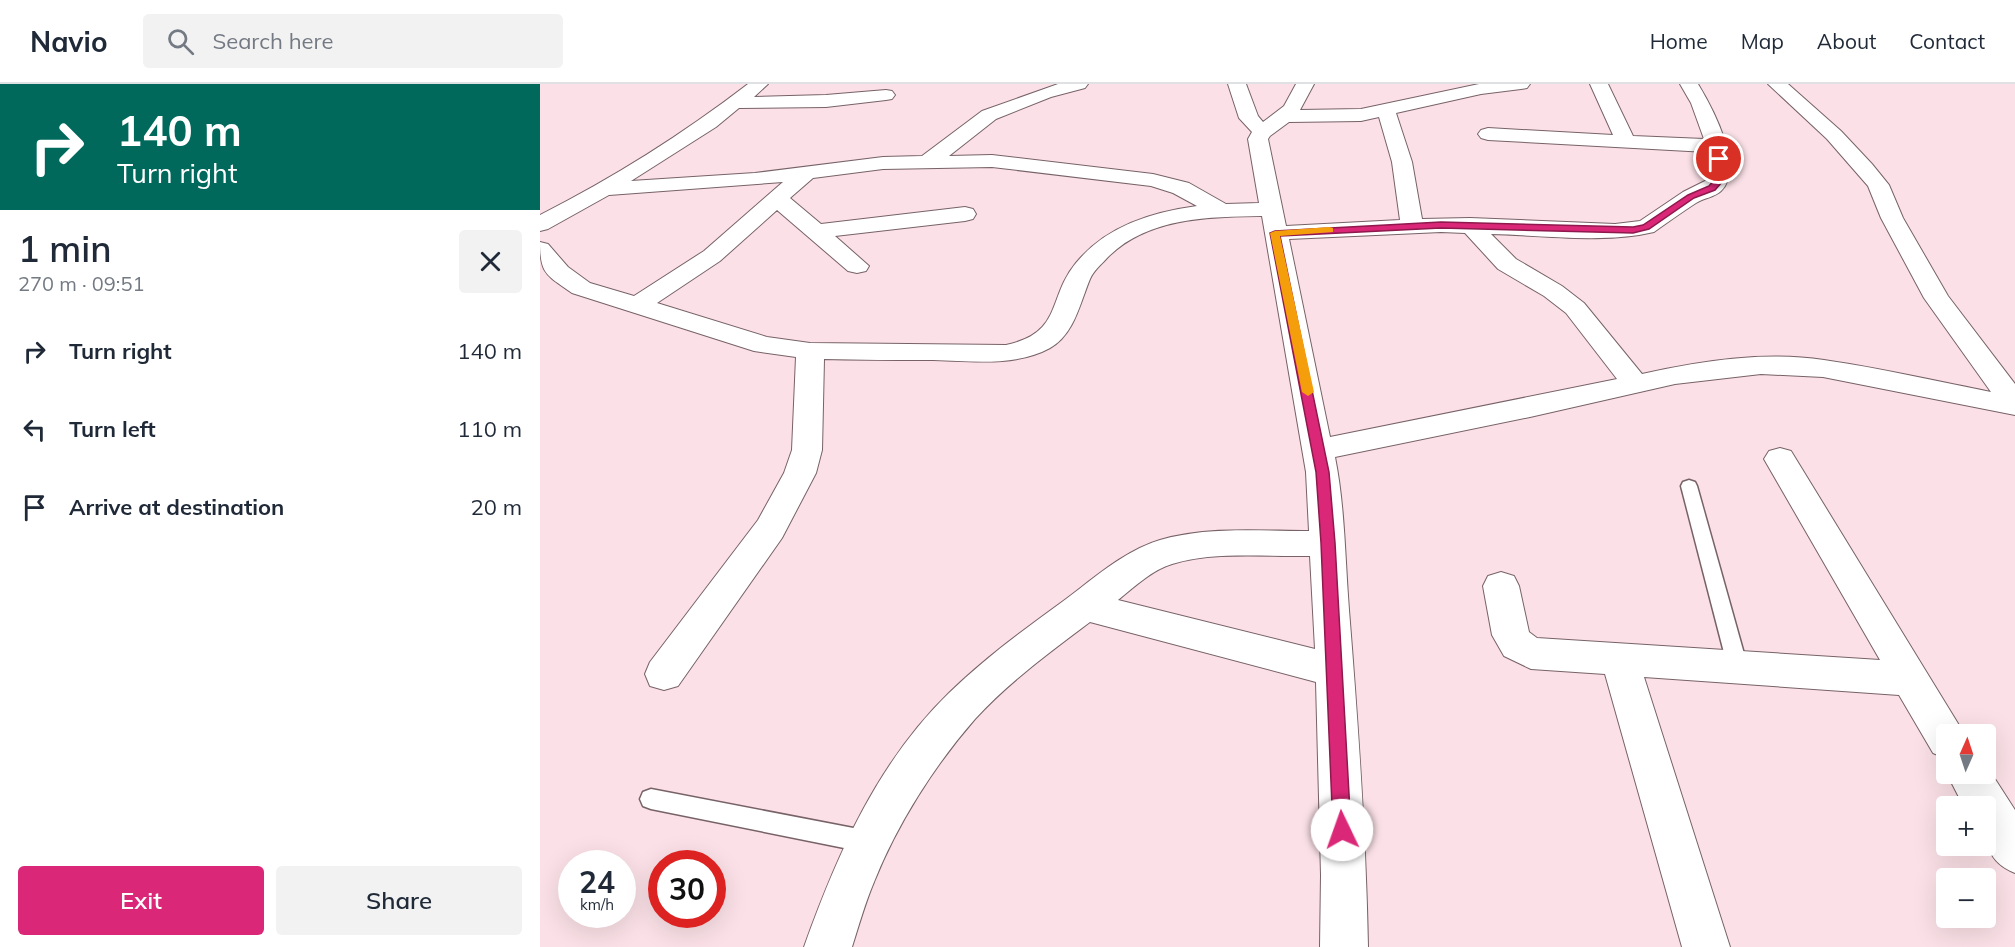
<!DOCTYPE html>
<html lang="en">
<head>
<meta charset="utf-8">
<style>
  :root { --surface:#fff; --page:#f2f2f3; --text:#1f2937; --muted:#747a83; --line:#e0e1e3; --accent:#db2777 }
  body { margin:0; font-family:Mulish,sans-serif; background:var(--page); color:var(--text); height:100vh; display:flex; flex-direction:column; font-size:22px; white-space:nowrap }
  * { box-sizing:border-box; margin:0 }
  p { font-size:20px; color:var(--muted) }
  .icon { flex:none; width:33px; height:33px; fill:none; stroke:currentColor; stroke-width:2; stroke-linecap:round; stroke-linejoin:round }
  .map { position:relative; flex:1; overflow:hidden }
  .details { display:flex; flex-direction:column; background:var(--surface); width:540px }
  .details>* { flex:none }
  .hud { background:#00695c; color:#fff; overflow:hidden }
  .needle { width:39px; rotate:3deg }
  .tools { position:absolute; left:1396px; top:640px; display:grid; gap:12px }
  .tools a { display:grid; place-items:center; width:60px; height:60px; border-radius:6px; background:var(--surface); box-shadow:0 6px 24px #0002; font-size:30px }
  .speed { position:absolute; left:18px; top:766px; display:flex; gap:12px; font-size:30px; font-weight:700; text-align:center }
  .speed>* { display:grid; place-content:center; width:78px; height:78px; border-radius:50%; background:var(--surface); box-shadow:0 6px 24px #0002; line-height:1 }
  .speed small { font-size:15px; font-weight:400 }
  .speed .limit { border:9px solid #d22; background:#fff; color:#111 }
  .pin { position:absolute; display:grid; place-items:center; width:51px; height:51px; color:#fff; margin:-26px; border:3px solid #fff; border-radius:50%; box-shadow:0 2px 6px #0007 }
  .me { position:absolute; width:66px; margin:-33px; rotate:357deg; stroke-linejoin:round; filter:drop-shadow(0 0 4px #0008) }
  .turn { display:flex; align-items:center; gap:21px; height:126px; padding:0 18px; font-size:27px }
  .turn .icon { width:78px; height:78px; stroke-width:2.5 }
  .turn b { display:block; font-size:42px; line-height:51px }
  .round { display:grid; place-items:center; flex:none; width:63px; height:63px; border-radius:6px; background:var(--page) }
  .overview { display:flex; align-items:center; justify-content:space-between; height:102px; padding:0 18px }
  h1 { font-size:36px; font-weight:600; line-height:45px }
  .action { display:flex; gap:12px; margin-top:auto; padding:12px 18px }
  .action a { flex:1; height:69px; border-radius:6px; background:var(--accent); color:#fff; font-size:24px; font-weight:600; line-height:69px; text-align:center }
  .action a+a { background:var(--page); color:var(--text) }
  ul { padding:0; list-style:none }
  li { display:flex; align-items:center; gap:18px; height:78px; padding:0 18px }
  li div { flex:1 }
  li b { display:block; font-size:22px }
  li em { font-style:normal }
  header { display:flex; align-items:center; gap:36px; box-sizing:border-box; height:84px; padding:0 30px; background:var(--surface); border-bottom:2px solid var(--line) }
  header strong { font-size:28px }
  nav { display:flex; gap:33px; margin-inline-start:auto; font-size:21px }
  .search { width:420px; height:54px; background:var(--page); display:flex; align-items:center; gap:15px; box-sizing:border-box; padding:0 21px; border-radius:6px; color:var(--muted); font-size:22px }
  main { display:flex; flex:1; min-height:0 }
  .map>svg:first-child { display:block }
  .lines { fill:none; stroke-linecap:round; stroke-linejoin:round }
  .lane-casing { stroke:#776267; stroke-width:3 }
  .street-casing { stroke:#776267; stroke-width:2 }
  .lane { fill:#fff; fill-rule:evenodd }
  .street { fill:#fff; fill-rule:evenodd }
  .route { fill:#db2777; stroke:#8e194d; stroke-width:1.5 }
  .slow { fill:#f59e0b }
</style>
</head>
<body>
<header>
<strong>Navio</strong>
<div class="search"><svg class="icon" aria-label="search" viewBox="0 0 24 24"><circle cx="10" cy="10" r="6"/><path d="M15 15l6 6"/></svg>Search here</div>
<nav><a>Home</a><a>Map</a><a>About</a><a>Contact</a></nav>
</header>
<main>
<section class="details">
<div class="hud">
<div class="turn"><svg class="icon" aria-label="right" viewBox="0 0 24 24"><path d="M7 20v-9h11M14 6l5 5-5 5"/></svg><div><b>140 m</b>Turn right</div></div>
</div>
<div class="overview"><div><h1>1 min</h1><p>270 m · 09:51</p></div><a class="round"><svg class="icon" aria-label="close" viewBox="0 0 24 24"><path d="M6 6l12 12M18 6L6 18"/></svg></a></div>
<ul>
<li><svg class="icon" aria-label="right" viewBox="0 0 24 24"><path d="M7 20v-9h11M14 6l5 5-5 5"/></svg><div><b>Turn right</b></div><em>140 m</em></li>
<li><svg class="icon" aria-label="left" viewBox="0 0 24 24"><path d="M17 20v-9H6M10 6l-5 5 5 5"/></svg><div><b>Turn left</b></div><em>110 m</em></li>
<li><svg class="icon" aria-label="arrive" viewBox="0 0 24 24"><path d="M6 21V4h12l-3 4 3 4H6"/></svg><div><b>Arrive at destination</b></div><em>20 m</em></li>
</ul>
<div class="action"><a>Exit</a><a>Share</a></div>
</section>
<div class="map">
<svg width="1475" height="863" viewBox="0 0 1475 863">
  <rect width="100%" height="100%" fill="#fbe1e7"/>
  <g class="lines">
    <defs>
      <g id="lane">
        <path d="M1149,396L1155,398L1157,402L1208,584L1205,590L1198,592L1191,590L1188,584L1141,402L1143,398Z"/>
        <path d="M111,705L329,747L337,750L340,758L337,766L329,769L111,725L103,722L100,715L103,708Z"/>
      </g>
      <g id="street">
        <path d="M208,0H228L214,13L286,11L346,6L352,7L355,11L352,15L346,16L286,23L199,24L176,43L91,97L215,89L343,73L382,72L442,27L518,0H548L545,4L511,13L456,35L409,72L452,71L613,90L649,99L686,120L719,119L708,55L712,48L699,34L688,0H706L718,32L723,38L744,22L756,0H774L760,26L821,25L939,0H990L987,4L981,5L941,10L856,29L872,78L882,135L930,134L1075,140L1100,137L1143,108L1167,96V68L948,56L941,54L938,50L941,46L948,44L1073,51L1050,0H1068L1093,52L1164,55L1151,19L1140,0H1158C1172,23 1205,84 1181,107C1175,113 1164,114 1156,119C1142,128 1128,138 1114,148C1064,160 1003,151 951,150L976,175L1022,202L1044,219L1102,290C1160,277 1224,267 1284,276C1340,284 1396,297 1451,308L1384,214L1341,134L1328,102L1287,55L1228,0H1248L1301,47L1332,80L1349,101L1363,134L1408,212L1475,300V331L1283,293L1221,290L1135,300L990,333L795,373C805,423 805,475 809,526C818,638 826,751 828,863H780L781,791L776,598L550,538C510,568 469,598 435,635C394,682 357,740 334,798C325,819 319,841 312,863H264C297,771 337,679 409,609C444,575 482,547 522,518C551,497 583,467 620,456C667,442 721,447 769,447L766,388L722,132C669,133 607,133 567,174C561,181 554,186 550,195C540,219 534,251 510,264C475,283 431,277 393,276C357,276 320,276 284,275L282,366L276,389L242,454L138,602L124,606L110,602L105,590L110,578L218,436L244,389L252,366L256,273L214,267L32,209C7,191 0,191 0,158L8,160L28,183L50,199L94,212L164,167L243,98L69,111L8,145L0,147V131C73,94 143,50 208,0ZM839,33L852,78L860,136L746,142L728,55L730,52L749,38L821,37ZM452,83L611,102L633,109L657,122C612,128 566,142 536,179C507,214 523,249 466,261L270,259L227,253L117,219L180,177L237,126L308,187L317,189L326,187L329,182L295,152L425,137L433,135L436,130L433,125L425,123L281,140L250,114L273,94L343,85ZM901,148L925,149L958,185L1004,212L1026,229L1077,295L790,353L749,155ZM770,472L775,565L578,516C594,503 612,486 632,480C673,467 727,473 770,472Z"/>
        <path d="M1240,364L1251,367L1425,651H1407V675L1393,669L1359,611L1104,593L1190,863H1142L1065,590L991,585L964,572L952,551L943,502L948,492L961,488L974,492L979,502L989,548L997,554L1340,576L1224,375L1229,367Z"/>
        <path d="M1446,681L1475,726V789C1443,776 1446,754 1446,723H1424L1407,690H1446Z"/>
      </g>
    </defs>
    <!-- lane casing -->
    <use href="#lane" class="lane-casing"/>
    <!-- street casing -->
    <use href="#street" class="street-casing"/>
    <!-- lane -->
    <use href="#lane" class="lane"/>
    <!-- street -->
    <use href="#street" class="street"/>
  </g>
  <!-- route -->
  <path class="route" d="M1179,73L1184,75L1183,97L1175,106L1154,114L1109,145L1093,149L901,144L740,152L789,388L795,459L811,746L808,752L802,755L796,752L793,746L781,459L776,388L730,149L735,147L901,138L1093,143L1103,141L1148,111L1169,102L1174,96L1175,75Z"/>
  <!-- slow -->
  <path class="slow" d="M789,143L793,144V148L740,152L774,308L768,312L762,308L730,149L735,147Z"/>
</svg>
<div class="tools">
<a><svg class="needle" viewBox="-14 -14 28 28"><path d="M0-13l5 13h-10z" fill="#e53935"/><path d="M0 13l5-13h-10z" fill="#747a83"/></svg></a>
<a>+</a>
<a>−</a>
</div>
<div class="speed"><div>24<small>km/h</small></div><div class="limit">30</div></div>
<div class="pin" style="left:1179px;top:75px;background:#d93025"><svg class="icon" aria-label="arrive" viewBox="0 0 24 24"><path d="M6 21V4h12l-3 4 3 4H6"/></svg></div>
<svg class="me" style="left:802px;top:746px" viewBox="-20 -20 40 40"><circle r="19" fill="#fff"/><path d="M0-13L10 11 0 6-10 11z" fill="#db2777"/></svg>
</div>
</main>
</body>
</html>
